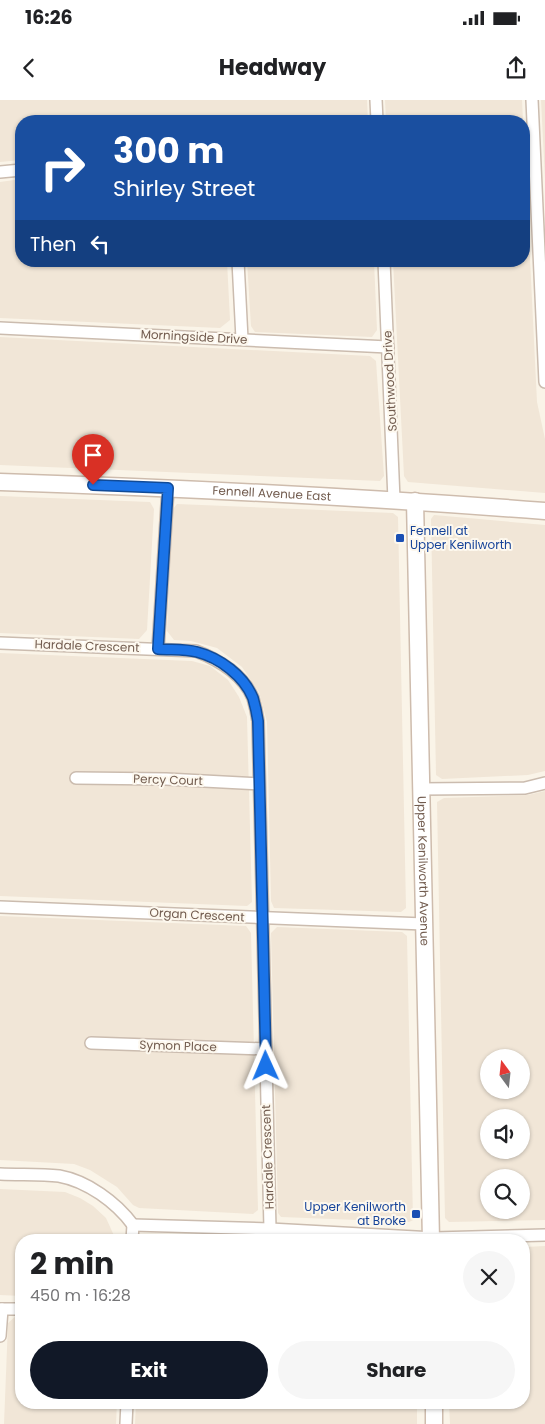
<!DOCTYPE html>
<html lang="en">
<head>
<meta charset="utf-8">
<style>
  :root { --surface:#fff; --page:#f6f6f6; --text:#202124; --muted:#757577; --accent:#111827 }
  body { margin:0; font-family:Poppins,sans-serif; background:var(--page); color:var(--text); height:100vh; display:flex; flex-direction:column; font-size:19px; white-space:nowrap }
  * { box-sizing:border-box; margin:0 }
  p { font-size:16px; color:var(--muted) }
  .icon { flex:none; width:28px; height:28px; fill:none; stroke:currentColor; stroke-width:2; stroke-linecap:round; stroke-linejoin:round }
  .map { position:relative; flex:1; overflow:hidden }
  .sheet { position:absolute; left:15px; top:1134px; width:515px; height:175px; display:flex; flex-direction:column; background:var(--surface); border-radius:20px; box-shadow:0 1px 4px #0004 }
  .sheet>* { flex:none }
  .hud { position:absolute; left:15px; top:15px; width:515px; height:152px; border-radius:20px; box-shadow:0 1px 4px #0004; background:#1a4fa0; color:#fff; overflow:hidden }
  .needle { width:32px; rotate:345deg }
  .fabs { position:absolute; left:480px; top:949px; display:grid; gap:10px }
  .fabs a { display:grid; place-items:center; width:50px; height:50px; border-radius:50%; background:var(--surface); box-shadow:0 1px 4px #0004; font-size:25px }
  .pin { position:absolute; display:grid; place-items:center; width:42px; height:42px; color:#fff; margin:-51px -21px; border-radius:50% 50% 50% 0; rotate:-45deg; box-shadow:0 0 5px #0007 }
  .pin .icon { rotate:45deg }
  .me { position:absolute; width:55px; margin:-28px; rotate:359deg; stroke-linejoin:round; filter:drop-shadow(0 0 4px #0008) }
  .turn { display:flex; align-items:center; gap:18px; height:105px; padding:0 15px; font-size:22px }
  .turn .icon { width:65px; height:65px; stroke-width:2.5 }
  .turn b { display:block; font-size:35px; line-height:42px }
  .then { display:flex; align-items:center; height:48px; padding:0 15px; background:#0003; gap:10px; font-size:19px }
  .round { display:grid; place-items:center; flex:none; width:52px; height:52px; border-radius:26px; background:var(--page) }
  .headline { display:flex; align-items:center; justify-content:space-between; height:85px; padding:0 15px }
  h1 { font-size:30px; font-weight:700; line-height:38px }
  .cta { display:flex; gap:10px; margin-top:auto; padding:10px 15px }
  .cta a { flex:1; height:58px; border-radius:30px; background:var(--accent); color:#fff; font-size:20px; font-weight:700; line-height:58px; text-align:center }
  .cta a+a { background:var(--page); color:var(--text) }
  .status { display:flex; justify-content:space-between; align-items:center; height:35px; padding:0 25px; background:var(--surface); direction:ltr }
  .status svg { height:14px; fill:currentColor }
  header { display:flex; justify-content:space-between; align-items:center; height:65px; padding:0 15px; background:var(--surface); font-size:22px; font-weight:700 }
  .map>svg:first-child { display:block }
  .residential { fill:#f1e6d7; fill-rule:evenodd }
  .lines { fill:none; stroke-linecap:round; stroke-linejoin:round }
  .street-casing { stroke:#cbbcaf; stroke-width:14 }
  .secondary-casing { stroke:#cebcad; stroke-width:19 }
  .street { stroke:#fff; stroke-width:11 }
  .secondary { stroke:#fff; stroke-width:16 }
  .route-casing { stroke:#114b97; stroke-width:12 }
  .route { stroke:#1a73e8; stroke-width:9 }
  .transit-dot { fill:#1a4fb4; stroke:#fdf8ee; stroke-width:2 }
  .labels { text-anchor:middle; stroke-width:4; stroke-linejoin:round; paint-order:stroke }
  .street-label { font-size:12px; fill:#725c4f; stroke:#fdf8ee }
  .transit-label { font-size:12px; fill:#164399; stroke:#fdf8ee; text-anchor:start }
</style>
</head>
<body>
<div class="status"><b>16:26</b><svg viewBox="0 0 49 12"><path d="M0 12V9h3v3zM5 12V6h3v6zM10 12V3h3v9zM15 12V0h3v12zM26 1h20v11H26zM47 4h2v5h-2z"/></svg></div>
<header><svg class="icon" aria-label="back" viewBox="0 0 24 24"><path d="M15 5l-7 7 7 7"/></svg>Headway<svg class="icon" aria-label="share" viewBox="0 0 24 24"><path d="M12 15V3M7 8l5-5 5 5M5 13v7h14v-7"/></svg></header>
<div class="map">
<svg width="545" height="1324" viewBox="0 0 545 1324">
  <rect width="100%" height="100%" fill="#faf4e8"/>
  <!-- residential -->
  <g class="residential">
    <path d="M0,0H367L368,21H21V60L0,62Z"/>
    <path d="M385,0H522L523,21H386Z"/>
    <path d="M541,0H545V79Z"/>
    <path d="M524,36L537,302L545,339V393L408,382L404,376L393,161H524Z"/>
    <path d="M21,79V161H227L230,220L220,228L0,218V82Z"/>
    <path d="M247,161H374L377,230L372,237L255,232L251,226Z"/>
    <path d="M0,237L370,256L376,261L384,376L380,381L0,365Z"/>
    <path d="M0,396L150,402L154,409L147,530L139,539L0,533Z"/>
    <path d="M177,404L393,413L398,417L406,808L401,812L274,808L271,801L267,622L259,592L242,567L217,548L191,541L174,540L167,531L173,409Z"/>
    <path d="M434,415L545,425V671L528,675L442,679L436,675L431,419Z"/>
    <path d="M0,553L192,561L210,566L228,580L239,597L247,617L252,802L247,806L0,796Z"/>
    <path d="M545,691V1120L449,1122L445,1118L437,702L444,698L528,695ZM489,958H521V990H489ZM489,1018H521V1050H489ZM489,1078H521V1110H489Z"/>
    <path d="M0,816L246,826L251,833L258,1110L253,1114L139,1108L133,1105L117,1087L90,1070L74,1064L0,1060Z"/>
    <path d="M277,827L402,832L407,836L413,1120L409,1122L281,1117L278,1113L271,833Z"/>
    <path d="M0,1089L65,1092L80,1098L93,1106L106,1118L116,1140H21V1196L0,1195Z"/>
    <path d="M545,1146V1324H450L449,1303L524,1302V1147Z"/>
    <path d="M16,1216H21V1302L117,1303L116,1324H4L8,1223Z"/>
    <path d="M136,1303H417V1324H135Z"/>
  </g>
  <g class="lines">
    <defs>
      <g id="street">
        <path d="M376,0L377,21"/>
        <path d="M532,0L545,282"/>
        <path d="M0,72L21,70"/>
        <path d="M238,161L242,239"/>
        <path d="M384,161L394,400"/>
        <path d="M0,228L388,247"/>
        <path d="M0,543L196,551C219,560 243,574 253,598C255,605 257,614 258,621L270,1129"/>
        <path d="M158,549L168,388"/>
        <path d="M76,678L166,679L259,684"/>
        <path d="M420,689L525,688L545,683"/>
        <path d="M0,807L424,824"/>
        <path d="M91,943L266,949"/>
        <path d="M0,1074C19,1075 40,1074 59,1076C87,1081 116,1102 133,1125"/>
        <path d="M133,1125L270,1129L434,1138L545,1135"/>
        <path d="M132,1140L133,1125"/>
        <path d="M0,1209H21"/>
        <path d="M0,1236L2,1209"/>
        <path d="M126,1324L127,1302"/>
      </g>
      <g id="secondary">
        <path id="s1" d="M0,382C182,388 363,397 545,411"/>
        <path id="s2" d="M415,401L431,1140"/>
        <path d="M434,1302V1324"/>
      </g>
    </defs>
    <!-- street casing -->
    <use href="#street" class="street-casing"/>
    <!-- secondary casing -->
    <use href="#secondary" class="secondary-casing"/>
    <!-- street -->
    <use href="#street" class="street"/>
    <!-- secondary -->
    <use href="#secondary" class="secondary"/>
  </g>
  <g class="lines">
    <defs>
      <path id="route" d="M93,385L168,388L158,549C171,550 185,549 197,552C220,558 244,576 253,598C255,605 257,614 258,621L266,966"/>
    </defs>
    <!-- route casing -->
    <use href="#route" class="route-casing"/>
    <!-- route -->
    <use href="#route" class="route"/>
  </g>
  <!-- markers -->
  <g class="transit-dot">
    <rect x="395" y="433" width="10" height="10" rx="2.5"/>
    <rect x="411" y="1109" width="10" height="10" rx="2.5"/>
  </g>
  <g class="labels">
    <!-- street labels -->
    <g class="street-label">
      <text transform="translate(194 237) rotate(3)" y="4">Morningside Drive</text>
      <text transform="translate(390 281) rotate(-93)" y="4">Southwood Drive</text>
      <text dy="4" stroke="none"><textPath href="#s1" startOffset="272">Fennell Avenue East</textPath></text>
      <text transform="translate(87 546) rotate(2)" y="4">Hardale Crescent</text>
      <text transform="translate(168 680) rotate(2)" y="4">Percy Court</text>
      <text dy="4" stroke="none"><textPath href="#s2" startOffset="370">Upper Kenilworth Avenue</textPath></text>
      <text transform="translate(197 815) rotate(3)" y="4">Organ Crescent</text>
      <text transform="translate(178 946) rotate(2)" y="4">Symon Place</text>
      <text transform="translate(268 1057) rotate(-92)" y="4">Hardale Crescent</text>
    </g>
    <!-- transit labels -->
    <g class="transit-label">
      <text x="410" y="435">Fennell at<tspan x="410" dy="14">Upper Kenilworth</tspan></text>
      <text x="406" y="1111" text-anchor="end">Upper Kenilworth<tspan x="406" dy="14">at Broke</tspan></text>
    </g>
  </g>
</svg>
<div class="fabs">
<a><svg class="needle" viewBox="-14 -14 28 28"><path d="M0-13l5 13h-10z" fill="#e53935"/><path d="M0 13l5-13h-10z" fill="#757577"/></svg></a>
<a><svg class="icon" aria-label="sound" viewBox="0 0 24 24"><path d="M4 9h4l5-4v14l-5-4H4zM17 9q2 3 0 6"/></svg></a>
<a><svg class="icon" aria-label="search" viewBox="0 0 24 24"><circle cx="10" cy="10" r="6"/><path d="M15 15l6 6"/></svg></a>
</div>
<div class="pin" style="left:93px;top:385px;background:#d93025"><svg class="icon" aria-label="arrive" viewBox="0 0 24 24"><path d="M6 21V4h12l-3 4 3 4H6"/></svg></div>
<svg class="me" style="left:266px;top:966px" viewBox="-20 -20 40 40"><path d="M0-17L14 15 0 8-14 15z" fill="#1a73e8" stroke="#fff" stroke-width="4"/></svg>
<div class="hud">
<div class="turn"><svg class="icon" aria-label="right" viewBox="0 0 24 24"><path d="M7 20v-9h11M14 6l5 5-5 5"/></svg><div><b>300 m</b>Shirley Street</div></div>
<div class="then">Then<svg class="icon" aria-label="left" viewBox="0 0 24 24"><path d="M17 20v-9H6M10 6l-5 5 5 5"/></svg></div>
</div>
<section class="sheet">
<div class="headline"><div><h1>2 min</h1><p>450 m · 16:28</p></div><a class="round"><svg class="icon" aria-label="close" viewBox="0 0 24 24"><path d="M6 6l12 12M18 6L6 18"/></svg></a></div>
<div class="cta"><a>Exit</a><a>Share</a></div>
</section>
</div>
</body>
</html>
